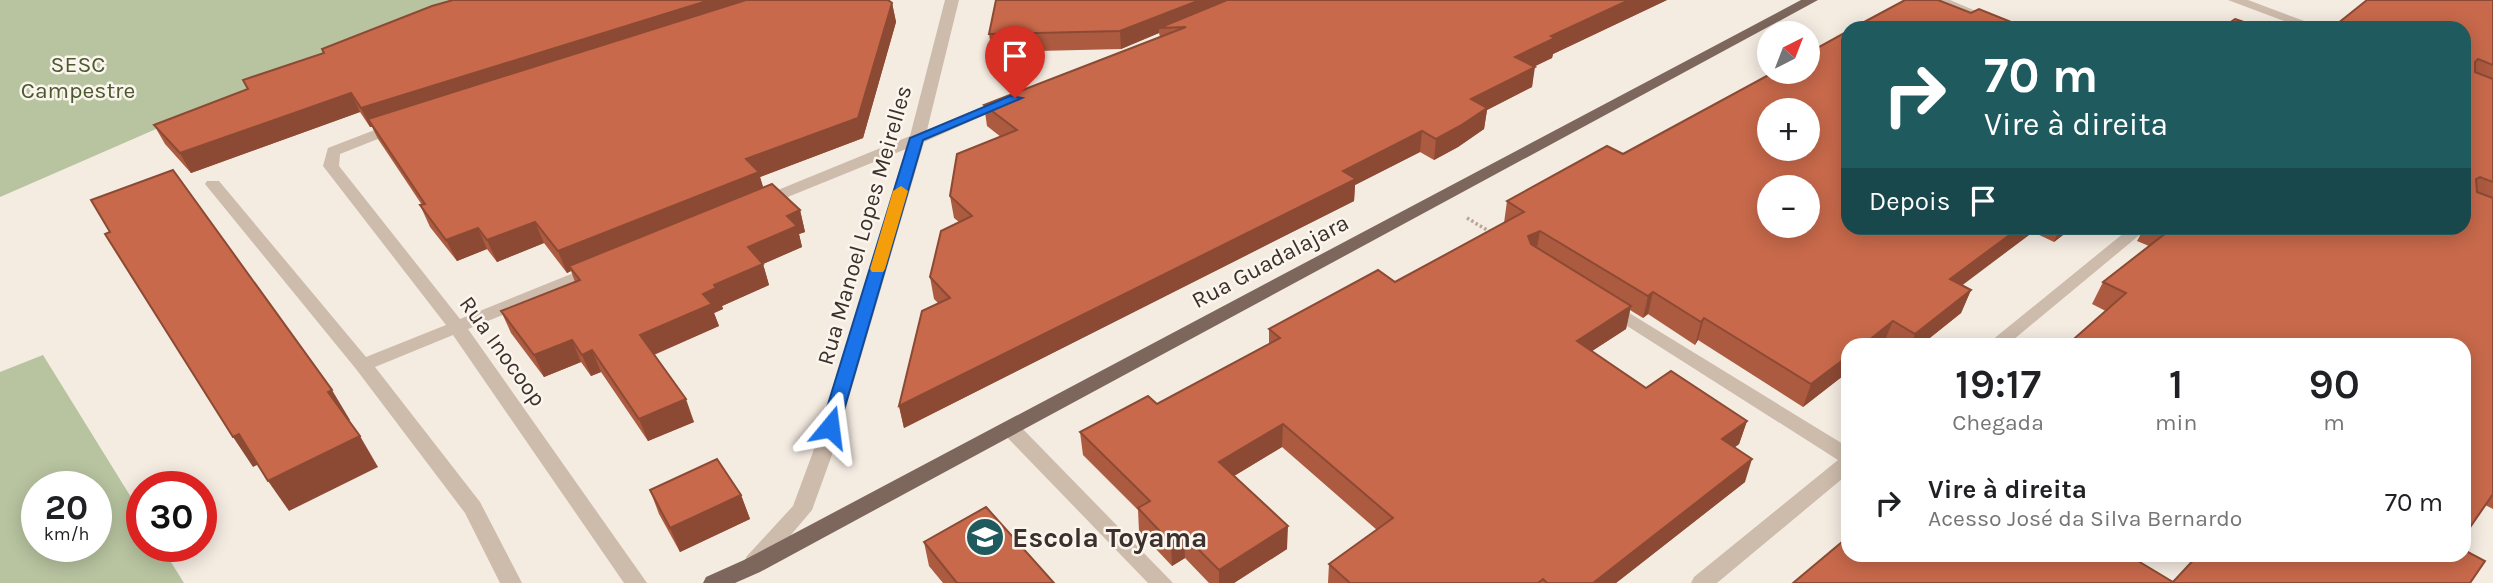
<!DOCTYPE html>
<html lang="pt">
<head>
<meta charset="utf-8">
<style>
  :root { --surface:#fff; --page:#f6f6f6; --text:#202124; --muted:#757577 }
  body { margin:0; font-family:Karla,sans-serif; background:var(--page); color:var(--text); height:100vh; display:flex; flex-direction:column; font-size:26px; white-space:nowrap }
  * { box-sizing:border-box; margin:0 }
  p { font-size:23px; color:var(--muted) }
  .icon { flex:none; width:38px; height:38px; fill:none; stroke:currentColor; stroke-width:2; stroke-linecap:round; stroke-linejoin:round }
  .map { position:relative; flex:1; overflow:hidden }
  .sheet { position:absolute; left:1841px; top:338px; width:630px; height:224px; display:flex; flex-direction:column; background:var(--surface); border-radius:21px; box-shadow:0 4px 18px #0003 }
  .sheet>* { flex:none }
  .top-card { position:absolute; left:1841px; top:21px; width:630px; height:214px; border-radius:21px; box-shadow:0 4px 18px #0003; background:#1f5a5e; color:#fff; overflow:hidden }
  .needle { width:46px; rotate:42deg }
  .fabs { position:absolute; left:1757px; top:21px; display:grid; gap:14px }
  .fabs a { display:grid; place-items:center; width:63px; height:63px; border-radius:50%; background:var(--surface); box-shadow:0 4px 18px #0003; font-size:35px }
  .speed { position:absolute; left:21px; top:471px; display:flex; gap:14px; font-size:35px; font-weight:700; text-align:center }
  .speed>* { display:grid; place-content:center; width:91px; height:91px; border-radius:50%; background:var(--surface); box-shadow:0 4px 18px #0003; line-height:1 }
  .speed small { font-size:18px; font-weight:400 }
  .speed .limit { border:10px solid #d22; background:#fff; color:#111 }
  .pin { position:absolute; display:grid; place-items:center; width:60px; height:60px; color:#fff; margin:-72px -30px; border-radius:50% 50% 50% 0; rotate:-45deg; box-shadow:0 0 7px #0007 }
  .pin .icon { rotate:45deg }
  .me { position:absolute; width:77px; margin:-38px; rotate:16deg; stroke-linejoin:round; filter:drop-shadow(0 0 5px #0008) }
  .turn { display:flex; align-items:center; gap:24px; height:147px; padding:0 28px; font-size:32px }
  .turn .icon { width:91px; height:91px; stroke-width:2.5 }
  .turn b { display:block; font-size:49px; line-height:60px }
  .then { display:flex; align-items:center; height:66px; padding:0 28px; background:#0003; gap:14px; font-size:26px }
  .eta { display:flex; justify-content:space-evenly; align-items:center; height:119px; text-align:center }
  .eta b { font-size:42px; font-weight:600; line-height:49px }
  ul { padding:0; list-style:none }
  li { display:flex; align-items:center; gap:21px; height:91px; padding:0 28px }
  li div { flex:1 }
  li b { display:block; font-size:26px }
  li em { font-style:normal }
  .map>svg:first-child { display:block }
  .green { fill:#b8c4a0; fill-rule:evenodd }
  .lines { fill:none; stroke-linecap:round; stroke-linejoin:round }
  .path { stroke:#b9a596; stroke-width:3.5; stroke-dasharray:2.5 2.5; stroke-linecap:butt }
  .minor { fill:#cdbbac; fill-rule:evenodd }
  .major { fill:#7d675c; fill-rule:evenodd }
  .wall { fill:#ac5a40 }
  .shaded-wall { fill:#8c4a34 }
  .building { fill:#c8694b; stroke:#8c4a34; stroke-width:2; fill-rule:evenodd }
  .route { fill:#1a73e8; stroke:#114b97; stroke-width:2 }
  .slow { fill:#f59e0b }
  .labels { text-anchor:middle; stroke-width:5; stroke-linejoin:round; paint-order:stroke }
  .park-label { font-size:23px; fill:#4a5a2e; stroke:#fbf5ee }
  .street-label { font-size:23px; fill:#3b302b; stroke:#fbf5ee }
  .near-poi-label { font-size:28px; font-weight:bold; fill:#3b302b; stroke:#fbf5ee; text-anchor:start }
</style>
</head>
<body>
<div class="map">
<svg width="2493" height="583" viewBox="0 0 2493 583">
  <rect width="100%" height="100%" fill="#f4ebe1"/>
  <!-- green -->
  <g class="green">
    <path d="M0,0H452L0,197Z"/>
    <path d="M43,355L142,515V546H161L184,583H0V372ZM37,486H96V546H37Z"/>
  </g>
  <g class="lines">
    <!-- path -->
    <path class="path" d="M1467,218L1492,233"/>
    <!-- minor -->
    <g class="minor">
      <path d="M945,0H959L927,130L1000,100H1010L1012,103L924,142L833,452L812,510L763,568L755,571L747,568L744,562L747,556L793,506L813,452L906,149L768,205H756L754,202L756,199L910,136Z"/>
      <path d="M1931,0H1950L2016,28H1997Z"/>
      <path d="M2228,0H2248L2323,28H2303Z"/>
      <path d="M398,121L403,123L406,126L403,129L340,154L339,166L460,319L591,266H603L606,270L603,274L468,329L647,583H624L453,335L375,367L480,502L522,583H500L465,513L356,369L205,184L207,181H219L366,357L446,325L323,166L328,148Z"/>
      <path d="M2130,228H2148L2007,345H1986Z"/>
      <path d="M1608,300L1848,447V474L1717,583H1691L1694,577L1838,460L1602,310L1599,306Z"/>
      <path d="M1010,421L1017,423L1173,583H1148L1003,433L1000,428L1003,423Z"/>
    </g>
    <!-- major -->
    <path class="major" d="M1801,0H1818L760,572L735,583H703L706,577L744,560Z"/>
  </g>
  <!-- wall -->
  <g class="wall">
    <path d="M996,0H1667L1553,54L1552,58L1534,66L1532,87L1487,110L1484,129L1458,147L1434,160L1420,152L1355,185L1354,201L904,428L899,406L938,303L934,299L930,277L959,222L954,218L950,196L1001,137L987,126L984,105L1160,37L1159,33L1121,49L992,52L989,34Z"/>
    <path d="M2493,0V509L2092,304L2103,282L2149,246L2137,241L2144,228H2464V28Z"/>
    <path d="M892,3L896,22L863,138L760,177L763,188L800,210L805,232L799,234L802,247L763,264L769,285L722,306L723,309L714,313L719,326L654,355L694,422L648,441L601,372L591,376L581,362L544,377L511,333L501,311L575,282L571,271L567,273L544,243L497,262L487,249L457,261L430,227L420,205H422L378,139L372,127H370L360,112L191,173L165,144L154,125L248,90L324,53Z"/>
    <path d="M1623,154L1848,228H2072L2054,242L2033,232L1961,285L1971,290L1961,313L1921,345L1884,344L1803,407L1698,340L1695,345L1648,314L1643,318L1630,310L1626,329L1592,351L1646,388L1747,421L1739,444L1735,447L1745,482L1616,583H1328L1329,564L1377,530L1282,447L1234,476L1287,549L1234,583H1209L1185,558L1172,566L1139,531L1138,510L1083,455L1080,432L1157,404L1269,344V329L1395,282L1504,223L1507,201Z"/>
    <path d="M2109,228H2127L2120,233Z"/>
    <path d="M650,490L741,495L750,519L680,552L659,514Z"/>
    <path d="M924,542L1054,583H943L929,566Z"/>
  </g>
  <!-- shaded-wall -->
  <g class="shaded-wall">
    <path d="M710,0H773L368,119L372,127H370L361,108Z"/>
    <path d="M1200,0H1242L1159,28V33L1121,49L1120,31Z"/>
    <path d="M1629,0H1667L1553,54L1552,58L1513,77L1515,57L1551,36Z"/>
    <path d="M892,3L896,22L863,138L760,177L765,193L569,266L571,271L567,273L558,251L746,159Z"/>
    <path d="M1535,67L1532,87L1487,110L1484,129L1458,147L1434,160L1436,139L1471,99Z"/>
    <path d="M351,93L360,112L191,173L180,153Z"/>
    <path d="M1422,131L1420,152L1355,185L1354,201L904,428L899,406L1343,171Z"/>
    <path d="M800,210L805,232L799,234L802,247L763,264L769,285L722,306L723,309L714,313L719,326L648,357L640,335L703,294L714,285L748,247L787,216Z"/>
    <path d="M535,222L544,243L497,262L487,240Z"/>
    <path d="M478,228L487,249L457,261L446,240Z"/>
    <path d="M2019,228H2034L2033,232L1940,302L1950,279Z"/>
    <path d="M2060,228H2072L2054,242Z"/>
    <path d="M1540,231L1536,253L1525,258L1528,236Z"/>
    <path d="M1971,290L1961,313L1921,345H1911L1915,334Z"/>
    <path d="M1653,292L1648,314L1643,318L1648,296Z"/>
    <path d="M1631,306L1626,329L1572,364L1577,341Z"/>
    <path d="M1704,318L1698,340L1695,345L1701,322Z"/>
    <path d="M1893,321L1883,345H1863Z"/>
    <path d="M572,340L581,362L544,377L534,355Z"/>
    <path d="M592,350L601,372L591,376L582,355Z"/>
    <path d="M1848,356V372L1803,407L1811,384Z"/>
    <path d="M332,390L350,420L346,422L328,392Z"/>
    <path d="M686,399L694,422L648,441L639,419Z"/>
    <path d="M1747,421L1739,444L1715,462L1722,439Z"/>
    <path d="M1283,424L1282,447L1219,485V462Z"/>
    <path d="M239,434L259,464L253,467L233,437Z"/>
    <path d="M360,436L378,467L289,511L268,481Z"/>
    <path d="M1752,459L1745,482L1616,583H1593Z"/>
    <path d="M741,495L750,519L680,552L670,528Z"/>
    <path d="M1288,526L1287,549L1234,583H1219V570Z"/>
    <path d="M1184,535L1185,558L1172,566L1171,543Z"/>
  </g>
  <!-- building -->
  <g class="building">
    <path d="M453,0H710L361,108L351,93L180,153L154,125L248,89L243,80L324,53L322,49L432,6Z"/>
    <path d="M746,0H888L892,3L858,118L746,159L759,172L558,251L535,222L487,240L478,228L446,240L420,205L425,204L368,119Z"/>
    <path d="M996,0H1200L1120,31L989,34Z"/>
    <path d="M1227,0H1629L1551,36L1555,38L1515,57L1535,67L1471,99L1487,108L1460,126L1436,139L1422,131L1343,171L1356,179L899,406L922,311L950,298L930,277L941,231L972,216L950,196L957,154L1017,130L984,105L1186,27L1159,28Z"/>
    <path d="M1905,0H1938L1971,13L1979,9L2026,28H1853Z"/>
    <path d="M2367,0H2493V65L2478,59L2475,62V72L2493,79V182L2480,177L2476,179L2477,192L2493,198V494L2464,536V345H2067L2126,293L2103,282L2171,229L2168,228H2464V28H2332Z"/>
    <path d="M2235,19L2261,28H2222Z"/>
    <path d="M1848,31V228H2019L1950,279L1971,290L1915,334L1893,321L1863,345H1848V356L1811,384L1704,318L1701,322L1653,292L1648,296L1540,231L1528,236L1531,244L1631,306L1577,341L1646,388L1671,371L1747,421L1722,439L1752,459L1593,583H1547L1543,579L1538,583H1350L1329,564L1393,518L1283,424L1219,462L1288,526L1219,570L1184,535L1171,543L1138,508L1150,501L1080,432L1148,396L1157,404L1280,338L1269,329L1378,270L1395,282L1524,212L1507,201L1607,146L1623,154L1774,72H1808V53ZM1769,110H1808V149H1769ZM1769,187H1808V226H1769Z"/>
    <path d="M173,170L332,390L328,392L360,436L268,481L239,434L233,437L105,234L110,232L91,200Z"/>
    <path d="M772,184L800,210L787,216L797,226L748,247L763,264L714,285L716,288L703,294L712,304L640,335L686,399L639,419L592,350L582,355L572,340L534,355L501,311L580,280L569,266Z"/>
    <path d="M717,459L741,495L670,528L650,490Z"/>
    <path d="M986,507L1054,583H957L924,542Z"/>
    <path d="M1848,537V555H2128L2173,582L2198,555H2464V550L2485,561L2470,583H1793Z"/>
  </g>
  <!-- route -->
  <path class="route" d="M1010,96L1022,98L923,140L839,427L836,431H824L821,427L910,138Z"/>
  <!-- slow -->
  <path class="slow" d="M901,186L908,191L885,269L883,272H872L870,269L893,191Z"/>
  <!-- icons -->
  <defs>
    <symbol id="school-disc" viewBox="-11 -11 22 22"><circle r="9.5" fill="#1f5a5e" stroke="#fbf5ee"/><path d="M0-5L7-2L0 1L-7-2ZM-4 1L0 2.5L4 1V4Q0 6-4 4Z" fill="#fff"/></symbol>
  </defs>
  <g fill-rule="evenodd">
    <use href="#school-disc" x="963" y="515" width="44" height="44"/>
  </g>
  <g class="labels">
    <!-- park labels -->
    <g class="park-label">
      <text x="78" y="72">SESC<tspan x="78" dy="26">Campestre</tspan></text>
    </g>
    <!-- street labels -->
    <g class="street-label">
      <text transform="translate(864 225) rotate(-74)" y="8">Rua Manoel Lopes Meirelles</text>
      <text transform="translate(1270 261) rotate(-28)" y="8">Rua Guadalajara</text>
      <text transform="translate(503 351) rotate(54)" y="8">Rua Inocoop</text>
    </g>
    <!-- near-poi labels -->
    <g class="near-poi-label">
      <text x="1012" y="547">Escola Toyama</text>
    </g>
  </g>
</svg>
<div class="fabs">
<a><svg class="needle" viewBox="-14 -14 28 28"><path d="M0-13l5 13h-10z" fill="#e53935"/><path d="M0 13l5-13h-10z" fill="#757577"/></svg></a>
<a>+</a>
<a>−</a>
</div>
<div class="speed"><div>20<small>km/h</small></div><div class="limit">30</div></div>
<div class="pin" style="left:1015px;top:98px;background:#d93025"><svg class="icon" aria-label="arrive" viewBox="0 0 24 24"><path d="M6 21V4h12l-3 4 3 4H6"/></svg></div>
<svg class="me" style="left:830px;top:427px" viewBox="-20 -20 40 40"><path d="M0-17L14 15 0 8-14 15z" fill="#1a73e8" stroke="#fff" stroke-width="4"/></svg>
<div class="top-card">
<div class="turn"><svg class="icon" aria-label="right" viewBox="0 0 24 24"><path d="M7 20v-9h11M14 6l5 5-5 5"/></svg><div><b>70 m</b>Vire à direita</div></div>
<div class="then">Depois<svg class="icon" aria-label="arrive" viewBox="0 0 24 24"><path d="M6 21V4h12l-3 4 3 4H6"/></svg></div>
</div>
<section class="sheet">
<div class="eta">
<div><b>19:17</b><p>Chegada</p></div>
<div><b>1</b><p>min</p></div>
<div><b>90</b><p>m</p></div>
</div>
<ul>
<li><svg class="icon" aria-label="right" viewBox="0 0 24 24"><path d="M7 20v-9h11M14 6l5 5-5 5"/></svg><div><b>Vire à direita</b><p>Acesso José da Silva Bernardo</p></div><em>70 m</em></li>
</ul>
</section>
</div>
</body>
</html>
